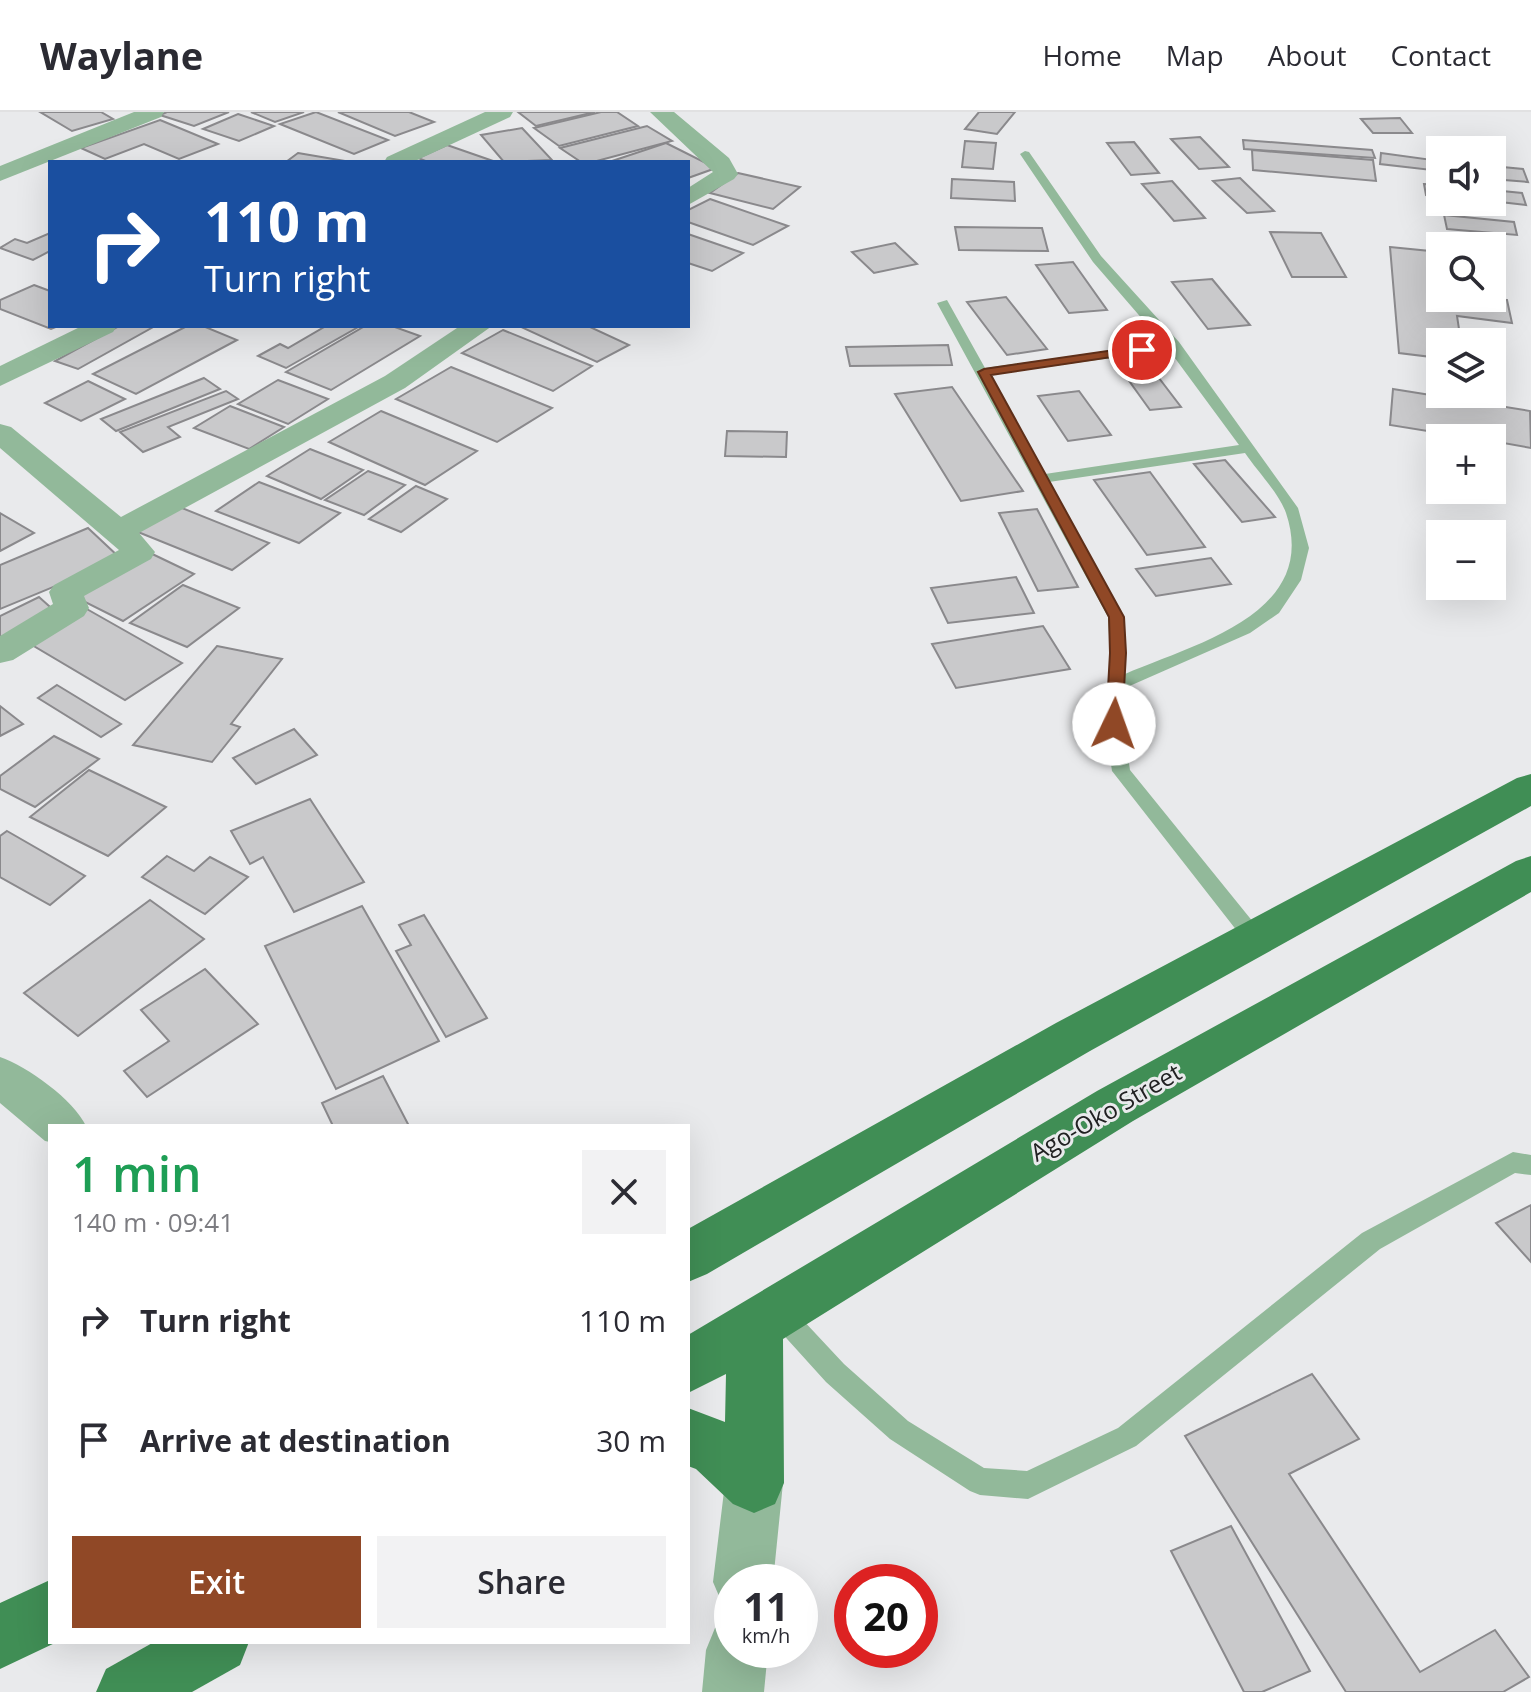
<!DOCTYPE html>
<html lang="en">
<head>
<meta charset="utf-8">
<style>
  :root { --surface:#fff; --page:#f2f2f3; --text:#2b2b33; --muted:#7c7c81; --line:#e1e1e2; --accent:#904826 }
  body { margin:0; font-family:"Open Sans",sans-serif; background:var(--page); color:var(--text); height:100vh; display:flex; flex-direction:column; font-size:30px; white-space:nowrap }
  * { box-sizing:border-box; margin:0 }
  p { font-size:26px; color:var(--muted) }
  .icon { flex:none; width:44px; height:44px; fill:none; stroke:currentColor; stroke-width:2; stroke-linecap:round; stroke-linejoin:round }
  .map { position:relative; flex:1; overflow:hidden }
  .sheet { position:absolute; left:48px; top:1012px; width:642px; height:520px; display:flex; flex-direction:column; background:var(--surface); border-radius:0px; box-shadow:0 8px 32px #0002 }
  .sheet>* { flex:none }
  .banner { position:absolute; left:48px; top:48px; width:642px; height:168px; border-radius:0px; box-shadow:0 8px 32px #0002; background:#1a4fa0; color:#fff; overflow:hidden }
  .controls { position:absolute; left:1426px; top:24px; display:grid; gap:16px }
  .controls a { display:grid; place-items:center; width:80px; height:80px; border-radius:0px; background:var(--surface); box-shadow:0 8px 32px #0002; font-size:40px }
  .speed { position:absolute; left:714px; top:1452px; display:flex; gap:16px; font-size:40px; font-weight:700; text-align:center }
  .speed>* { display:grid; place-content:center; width:104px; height:104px; border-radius:50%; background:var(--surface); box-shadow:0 8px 32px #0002; line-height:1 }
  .speed small { font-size:20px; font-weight:400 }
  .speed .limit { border:12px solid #d22; background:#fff; color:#111 }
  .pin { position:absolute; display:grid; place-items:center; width:68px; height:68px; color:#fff; margin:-34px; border:4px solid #fff; border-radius:50%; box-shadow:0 2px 8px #0007 }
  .me { position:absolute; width:88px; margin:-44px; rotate:3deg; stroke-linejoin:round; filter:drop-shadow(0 0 6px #0008) }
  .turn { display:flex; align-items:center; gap:28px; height:168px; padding:0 24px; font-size:36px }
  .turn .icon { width:104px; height:104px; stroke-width:2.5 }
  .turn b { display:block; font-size:56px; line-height:68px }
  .round { display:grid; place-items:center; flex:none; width:84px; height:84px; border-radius:0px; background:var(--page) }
  .headline { display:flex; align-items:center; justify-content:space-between; height:136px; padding:0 24px }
  h1 { font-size:48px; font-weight:600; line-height:60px; color:#1e9e55 }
  .cta { display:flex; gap:16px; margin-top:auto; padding:16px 24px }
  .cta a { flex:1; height:92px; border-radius:0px; background:var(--accent); color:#fff; font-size:32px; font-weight:600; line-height:92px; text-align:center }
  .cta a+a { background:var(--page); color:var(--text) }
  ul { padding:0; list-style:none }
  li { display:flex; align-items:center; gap:24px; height:120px; padding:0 24px }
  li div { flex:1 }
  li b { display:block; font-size:30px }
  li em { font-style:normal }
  header { display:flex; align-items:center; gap:48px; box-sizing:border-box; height:112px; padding:0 40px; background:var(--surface); border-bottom:2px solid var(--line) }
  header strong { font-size:38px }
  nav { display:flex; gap:44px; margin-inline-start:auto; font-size:28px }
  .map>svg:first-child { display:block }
  .building { fill:#c9c9cb; stroke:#8a898c; stroke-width:2 }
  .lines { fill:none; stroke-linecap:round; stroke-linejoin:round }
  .lane { fill:#92b99a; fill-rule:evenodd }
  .street { fill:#92b99a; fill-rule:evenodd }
  .primary { fill:#408e55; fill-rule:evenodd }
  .route { fill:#904826; stroke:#5e2f19; stroke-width:2 }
  .labels { text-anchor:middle; stroke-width:6; stroke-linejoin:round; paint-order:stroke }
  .street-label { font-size:24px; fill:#212122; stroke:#e9eaec }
</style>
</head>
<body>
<header>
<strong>Waylane</strong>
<nav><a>Home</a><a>Map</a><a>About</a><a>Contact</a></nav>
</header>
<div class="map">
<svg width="1531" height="1580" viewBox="0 0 1531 1580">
  <rect width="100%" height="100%" fill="#e9eaec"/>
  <!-- building -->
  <g class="building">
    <path d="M40,0H101L113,7L72,19Z"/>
    <path d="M167,0H229L194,14L160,3Z"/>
    <path d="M251,0H304L275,10Z"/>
    <path d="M316,0L388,28L354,42L280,12Z"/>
    <path d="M338,0H409L434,10L395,24Z"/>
    <path d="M518,0H595L536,14Z"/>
    <path d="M601,0H617L638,14L559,34L534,16Z"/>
    <path d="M979,0H1015L997,22L965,17Z"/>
    <path d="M238,2L274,14L239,29L203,17Z"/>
    <path d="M1400,6L1412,21H1373L1361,7Z"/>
    <path d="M160,8L218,32L179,47L144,32L105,47L81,36Z"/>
    <path d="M647,14L672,29L593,50H581L560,36Z"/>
    <path d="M522,16L552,48L504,50L481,23Z"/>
    <path d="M1200,25L1229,55L1199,57L1171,27Z"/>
    <path d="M1243,28L1372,38L1375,46L1244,37Z"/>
    <path d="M965,29L996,31L993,57L962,55Z"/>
    <path d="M1134,30L1159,61L1131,63L1107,31Z"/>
    <path d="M666,31L716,56L688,66V50H609Z"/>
    <path d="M447,33L496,50H428L418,46Z"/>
    <path d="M1252,38L1373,48L1376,69L1253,58Z"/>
    <path d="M298,41L345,49L286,50Z"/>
    <path d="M1381,41L1440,49V59L1380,52Z"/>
    <path d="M1492,54L1523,57L1528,70L1492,67Z"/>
    <path d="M738,61L800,75L773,97L710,81Z"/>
    <path d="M1240,66L1274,99L1247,101L1213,69Z"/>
    <path d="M952,67L1014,70L1015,89L951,86Z"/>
    <path d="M1172,69L1205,106L1174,109L1142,72Z"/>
    <path d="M1424,72L1440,73V85L1426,83Z"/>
    <path d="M1492,78L1522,81L1526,93L1492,89Z"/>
    <path d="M710,87L788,114L753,133L688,110V98Z"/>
    <path d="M1444,103L1514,110L1517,123L1447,117Z"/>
    <path d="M955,115L1042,116L1048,139L959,138Z"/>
    <path d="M1270,120L1321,121L1346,165H1292Z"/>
    <path d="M50,121V139L33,148L0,136L15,127L27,131Z"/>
    <path d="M688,122L743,141L712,159L688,151Z"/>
    <path d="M895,131L917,152L874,161L852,140Z"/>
    <path d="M1390,135L1440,140V186L1507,188L1512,211L1457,204L1461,230H1440V246L1399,241Z"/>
    <path d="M1073,150L1107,198L1069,201L1036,153Z"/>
    <path d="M1212,167L1250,213L1208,217L1172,170Z"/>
    <path d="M34,173L50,179V214H58L51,217L0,197V188Z"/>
    <path d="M1006,185L1047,237L1007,243L967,190Z"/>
    <path d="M119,214H155L78,257L55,249Z"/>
    <path d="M187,214H203L237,228L136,282L93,262Z"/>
    <path d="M326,214H360L286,256L258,244L280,232L288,236Z"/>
    <path d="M365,214H392L420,224L331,278L286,260Z"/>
    <path d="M524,214H588L629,233L597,250L521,215Z"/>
    <path d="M503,218L592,254L553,279L462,241Z"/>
    <path d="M948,233L952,253L850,254L846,235Z"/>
    <path d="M1146,249L1181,295L1150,298L1117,252Z"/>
    <path d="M451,255L552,296L497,330L396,287Z"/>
    <path d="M204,266L220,277L116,319L101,307Z"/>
    <path d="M278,268L328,287L288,312L238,292Z"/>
    <path d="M88,269L125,287L81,309L45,291Z"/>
    <path d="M952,275L1023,379L961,389L895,282Z"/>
    <path d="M1393,277L1530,299L1531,336L1492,329V326H1471L1390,313Z"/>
    <path d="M226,279L238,287L168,315L180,325L143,340L120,320Z"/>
    <path d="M1079,279L1111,323L1068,329L1038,284Z"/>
    <path d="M230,294L284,315L249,337L194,316Z"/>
    <path d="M381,299L477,339L425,373L329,330Z"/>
    <path d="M727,319L787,320L786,345L725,344Z"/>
    <path d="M310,337L363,358L321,387L267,364Z"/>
    <path d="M1225,348L1275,405L1242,410L1194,352Z"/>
    <path d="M368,359L405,373L364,403L325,388Z"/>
    <path d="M1150,360L1205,435L1147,443L1094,368Z"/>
    <path d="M259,370L340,401L299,431L216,399Z"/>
    <path d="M416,374L447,387L401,420L369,407Z"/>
    <path d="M172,392L269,431L232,458L133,418Z"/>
    <path d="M1037,397L1078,475L1038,479L999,401Z"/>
    <path d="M0,401L34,421L0,439Z"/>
    <path d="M88,416L121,447L0,497V453Z"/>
    <path d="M146,439L194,462L123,509L75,485Z"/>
    <path d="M1211,446L1231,472L1156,484L1136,457Z"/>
    <path d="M1016,465L1034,501L948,511L931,476Z"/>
    <path d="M183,473L239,496L187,535L130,511Z"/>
    <path d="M39,485L59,503L0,531V504Z"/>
    <path d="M85,496L182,551L125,588L27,530Z"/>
    <path d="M1043,514L1070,557L956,576L932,532Z"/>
    <path d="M217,534L282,547L231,612L240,615L212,650L133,633Z"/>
    <path d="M57,573L121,612L101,625L38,586Z"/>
    <path d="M0,594L23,612L0,624Z"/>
    <path d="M294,617L317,643L256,672L233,646Z"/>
    <path d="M54,624L99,647L35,695L0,677V664Z"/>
    <path d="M89,658L166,695L108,744L30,705Z"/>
    <path d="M310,687L364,770L294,800L263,745L250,752L231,719Z"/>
    <path d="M7,719L85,764L50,793L0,765V724Z"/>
    <path d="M167,744L194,759L210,745L248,765L205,802L142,765Z"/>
    <path d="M150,788L204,827L78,924L24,881Z"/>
    <path d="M362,794L439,929L336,977L265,834Z"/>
    <path d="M424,803L487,906L446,925L396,839L411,833L399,813Z"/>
    <path d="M205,857L258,912L147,985L124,959L169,929L141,898Z"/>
    <path d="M383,964L409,1014H333L322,991Z"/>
    <path d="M1531,1093V1150L1496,1111Z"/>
    <path d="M1312,1262L1359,1327L1289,1362L1420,1560L1495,1518L1529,1565L1503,1580H1346L1185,1324Z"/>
    <path d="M1231,1414L1310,1559L1262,1580H1244L1171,1439Z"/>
  </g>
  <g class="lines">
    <!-- lane -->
    <g class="lane">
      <path d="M1025,39L1029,40L1101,144L1179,230L1298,396L1309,436L1301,468L1279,501L1250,521L1125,576L1123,612L1130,658L1262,821L1265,827L1262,833H1248L1112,659L1105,612L1110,541L1108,505L937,191L947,188L985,256L1163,231L1093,150L1020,42ZM1169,238L1239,333L1045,362L990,263ZM1245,341C1257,359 1279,381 1286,401C1320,502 1194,532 1125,562L1124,505L1049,370Z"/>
      <path d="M1513,1040L1531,1043V1063L1515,1061L1380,1137L1136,1334L1028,1387L980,1383L970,1379L890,1327L826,1270L769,1207L765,1199L769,1191L778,1187L787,1191L844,1252L908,1309L984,1356L1027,1359L1118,1316L1362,1121Z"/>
    </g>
    <!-- street -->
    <g class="street">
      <path d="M134,0H164L161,5L0,69V54Z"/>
      <path d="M485,0H513L510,5L413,50H384L387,45Z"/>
      <path d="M650,0H674L729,46L738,62L734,67L688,93V76L713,60Z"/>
      <path d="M82,214H117L113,220L0,274V254Z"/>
      <path d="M460,214H492L405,276L139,421L155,440L151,447L84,484L89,496L84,504L13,548L0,551V524L53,492L49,480L54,473L119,438L0,336V312L11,315L121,405L385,264Z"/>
      <path d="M0,945C27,954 74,988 86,1014H50V1030L45,1029L0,991Z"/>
      <path d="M754,1342L774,1351L783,1371L773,1470H732V1495L722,1491L713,1470L725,1371L734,1351Z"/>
      <path d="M732,1509V1538H768L764,1580H702L706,1538L715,1516Z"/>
    </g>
    <!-- primary -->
    <g class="primary">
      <path d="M1531,662V694L1090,939L707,1162L688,1170V1117L1056,911L1517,666Z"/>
      <path d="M1531,744V780L1133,1009L783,1227L784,1371L775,1392L754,1401L733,1392L696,1357L688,1354V1296L725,1310L726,1262L688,1281V1223L1097,979L1516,749Z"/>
      <path d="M50,1468V1530H57L0,1557V1491Z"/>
      <path d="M154,1530H249L240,1553L192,1580H96L106,1557Z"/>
    </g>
  </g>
  <!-- route -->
  <path class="route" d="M1142,234L1146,235V240L991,263L1124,505L1126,541L1122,612L1114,617L1106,612L1110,541L1109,505L978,260L984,257Z"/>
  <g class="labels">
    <!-- street labels -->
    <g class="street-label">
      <text transform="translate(1106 1001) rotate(-30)" y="8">Ago-Oko Street</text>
    </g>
  </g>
</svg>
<div class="controls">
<a><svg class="icon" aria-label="sound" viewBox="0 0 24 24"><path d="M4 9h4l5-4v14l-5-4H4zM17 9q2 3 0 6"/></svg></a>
<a><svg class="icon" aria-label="search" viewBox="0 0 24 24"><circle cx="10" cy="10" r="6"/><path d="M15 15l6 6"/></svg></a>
<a><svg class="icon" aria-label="layers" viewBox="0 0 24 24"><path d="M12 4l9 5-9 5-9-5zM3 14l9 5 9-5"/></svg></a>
<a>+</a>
<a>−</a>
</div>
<div class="speed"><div>11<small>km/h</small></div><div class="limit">20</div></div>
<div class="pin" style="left:1142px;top:238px;background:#d93025"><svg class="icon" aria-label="arrive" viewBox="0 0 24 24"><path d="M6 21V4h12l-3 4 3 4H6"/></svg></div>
<svg class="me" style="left:1114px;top:612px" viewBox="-20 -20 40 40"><circle r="19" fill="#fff"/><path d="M0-13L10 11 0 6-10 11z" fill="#904826"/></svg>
<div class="banner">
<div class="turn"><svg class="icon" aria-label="right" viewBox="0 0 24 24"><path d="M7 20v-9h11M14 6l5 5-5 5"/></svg><div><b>110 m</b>Turn right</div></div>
</div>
<section class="sheet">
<div class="headline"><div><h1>1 min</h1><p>140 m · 09:41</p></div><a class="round"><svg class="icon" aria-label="close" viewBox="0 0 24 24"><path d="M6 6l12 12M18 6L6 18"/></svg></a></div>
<ul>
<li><svg class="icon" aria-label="right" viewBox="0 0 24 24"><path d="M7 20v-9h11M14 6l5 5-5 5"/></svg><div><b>Turn right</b></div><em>110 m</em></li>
<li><svg class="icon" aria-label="arrive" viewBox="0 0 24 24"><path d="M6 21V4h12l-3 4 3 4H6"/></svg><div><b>Arrive at destination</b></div><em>30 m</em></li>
</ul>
<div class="cta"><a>Exit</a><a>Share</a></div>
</section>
</div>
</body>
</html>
